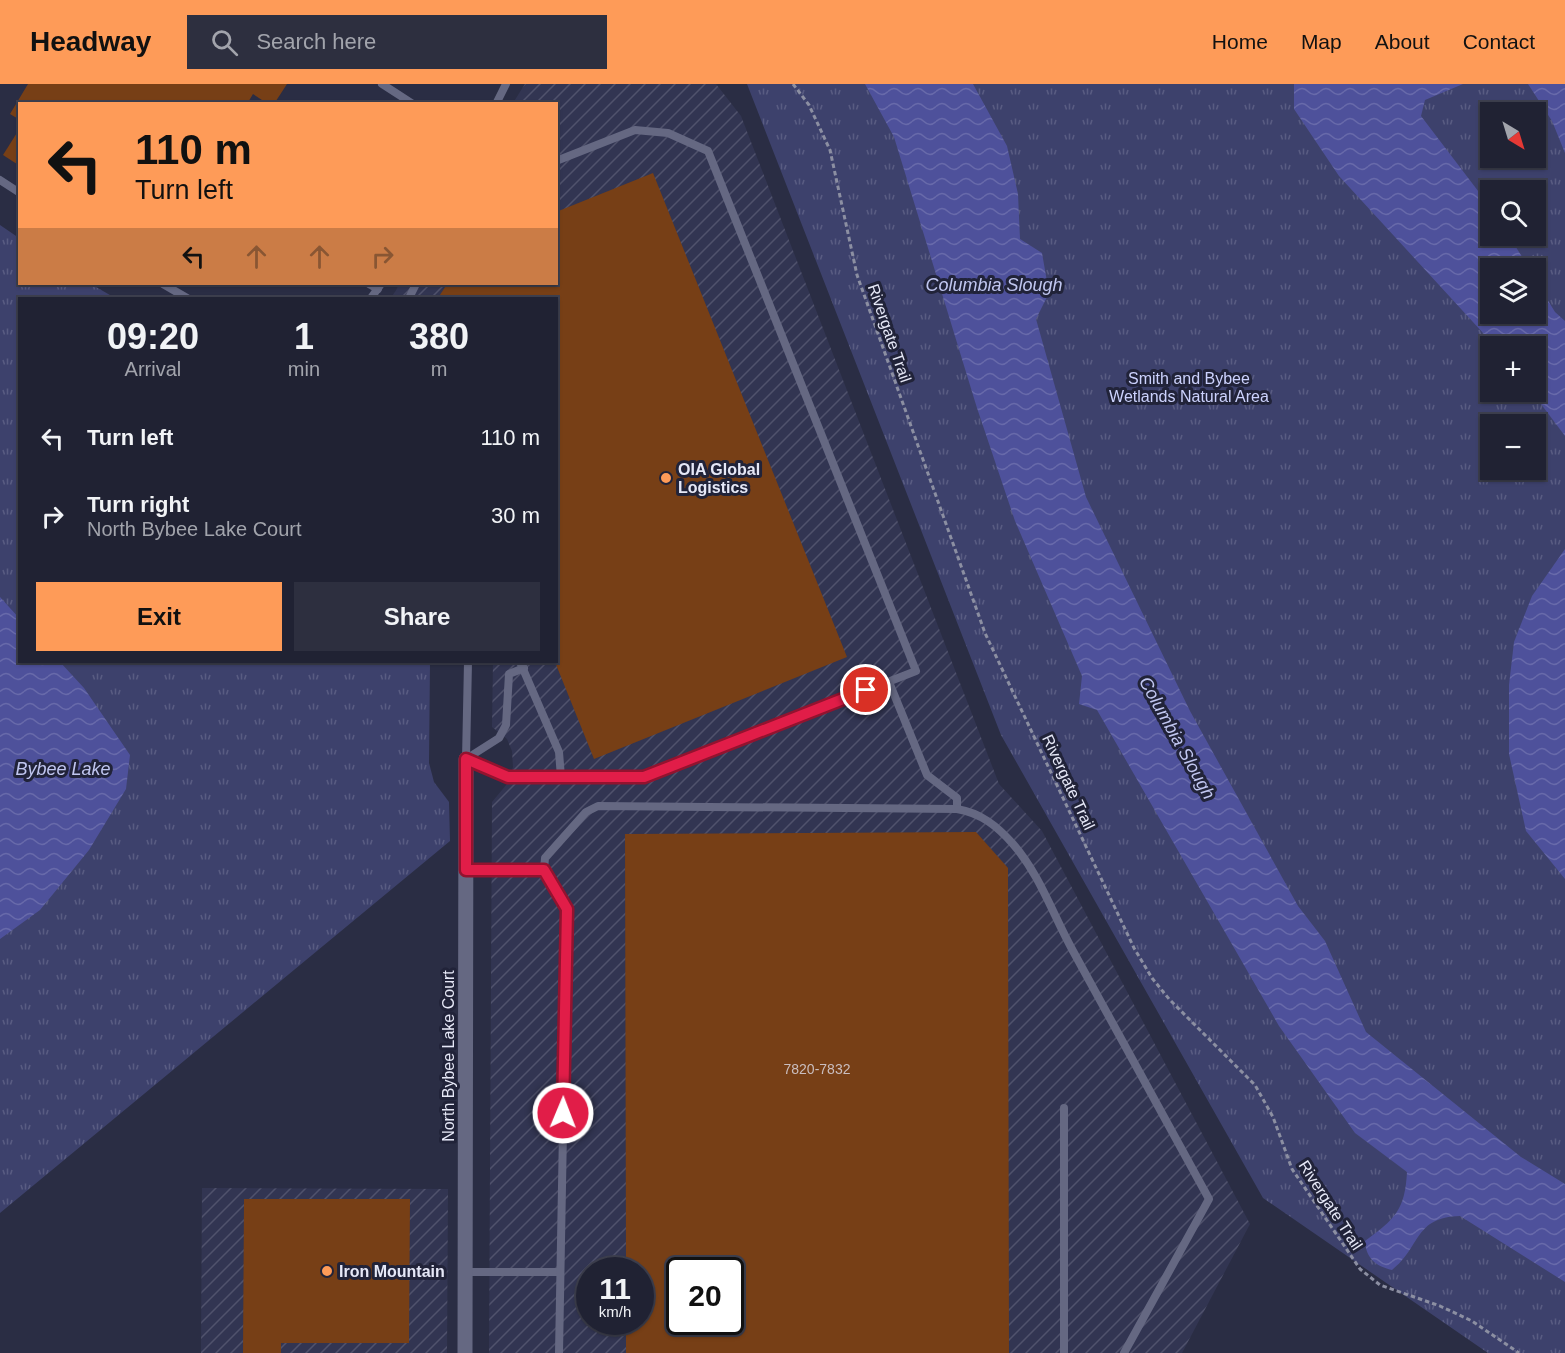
<!DOCTYPE html>
<html lang="en">
<head>
<meta charset="utf-8">
<style>
  :root { --surface:#202233; --page:#2d2f3f; --text:#f1f3f6; --muted:#a2a4ac; --line:#3d3f4e; --accent:#fe9b58 }
  body { margin:0; font-family:Helvetica,sans-serif; background:var(--page); color:var(--text); height:100vh; display:flex; flex-direction:column; font-size:22px; white-space:nowrap }
  * { box-sizing:border-box; margin:0 }
  p { font-size:20px; color:var(--muted) }
  .icon { flex:none; width:33px; height:33px; fill:none; stroke:currentColor; stroke-width:2; stroke-linecap:round; stroke-linejoin:round }
  .map { position:relative; flex:1; overflow:hidden }
  .side { position:absolute; left:18px; top:213px; width:540px; height:366px; display:flex; flex-direction:column; background:var(--surface); border-radius:0px; box-shadow:0 2px 4px #0004,0 0 0 2px var(--line) }
  .side>* { flex:none }
  .hud { position:absolute; left:18px; top:18px; width:540px; height:183px; border-radius:0px; box-shadow:0 2px 4px #0004,0 0 0 2px var(--line); background:#fe9b58; color:#111; overflow:hidden }
  .needle { width:39px; rotate:142deg }
  .tools { position:absolute; left:1480px; top:18px; display:grid; gap:12px }
  .tools a { display:grid; place-items:center; width:66px; height:66px; border-radius:0px; background:var(--surface); box-shadow:0 2px 4px #0004,0 0 0 2px var(--line); font-size:30px }
  .speed { position:absolute; left:576px; top:1173px; display:flex; gap:12px; font-size:30px; font-weight:700; text-align:center }
  .speed>* { display:grid; place-content:center; width:78px; height:78px; border-radius:50%; background:var(--surface); box-shadow:0 2px 4px #0004,0 0 0 2px var(--line); line-height:1 }
  .speed small { font-size:15px; font-weight:400 }
  .speed .limit { border:3px solid #111; border-radius:9px; background:#fff; color:#111 }
  .pin { position:absolute; display:grid; place-items:center; width:51px; height:51px; color:#fff; margin:-26px; border:3px solid #fff; border-radius:50%; box-shadow:0 2px 6px #0007 }
  .me { position:absolute; width:66px; margin:-33px; rotate:1deg; stroke-linejoin:round; filter:drop-shadow(0 0 4px #0008) }
  .turn { display:flex; align-items:center; gap:21px; height:126px; padding:0 18px; font-size:27px }
  .turn .icon { width:78px; height:78px; stroke-width:2.5 }
  .turn b { display:block; font-size:42px; line-height:51px }
  .lanes { display:flex; align-items:center; height:57px; padding:0 18px; background:#0003; justify-content:center; gap:30px; direction:ltr }
  .lanes .off { opacity:.35 }
  .eta { display:flex; justify-content:space-evenly; align-items:center; height:102px; text-align:center }
  .eta b { font-size:36px; font-weight:700; line-height:42px }
  .action { display:flex; gap:12px; margin-top:auto; padding:12px 18px }
  .action a { flex:1; height:69px; border-radius:0px; background:var(--accent); color:#111; font-size:24px; font-weight:700; line-height:69px; text-align:center }
  .action a+a { background:var(--page); color:var(--text) }
  ul { padding:0; list-style:none }
  li { display:flex; align-items:center; gap:18px; height:78px; padding:0 18px }
  li div { flex:1 }
  li b { display:block; font-size:22px }
  li em { font-style:normal }
  header { display:flex; align-items:center; gap:36px; box-sizing:border-box; height:84px; padding:0 30px; background:var(--accent); color:#111 }
  header strong { font-size:28px }
  nav { display:flex; gap:33px; margin-inline-start:auto; font-size:21px }
  .search { width:420px; height:54px; background:var(--page); display:flex; align-items:center; gap:15px; box-sizing:border-box; padding:0 21px; border-radius:0px; color:var(--muted); font-size:22px }
  .map>svg:first-child { display:block }
  .industrial { fill:url(#industrial-furrows); fill-rule:evenodd }
  .park { fill:url(#park-tufts); fill-rule:evenodd }
  .water { fill:url(#water-waves) }
  .building { fill:#773f16; fill-rule:evenodd }
  .lines { fill:none; stroke-linecap:round; stroke-linejoin:round }
  .path { stroke:#8c8fa2; stroke-width:3; stroke-dasharray:4.5 3; stroke-linecap:butt }
  .lane { stroke:#656882; stroke-width:8 }
  .street { stroke:#656882; stroke-width:15 }
  .route-casing { stroke:#92132f; stroke-width:15 }
  .route { stroke:#e11d48; stroke-width:10 }
  .poi-dot { fill:#fe9b58; stroke:#212339; stroke-width:2 }
  .labels { text-anchor:middle; stroke-width:6; stroke-linejoin:round; paint-order:stroke }
  .number-label { font-size:14px; fill:#cabebf }
  .street-label { font-size:16px; fill:#e6e8f7; stroke:#212339 }
  .park-label { font-size:16px; fill:#ccd2fd; stroke:#212339 }
  .poi-label { font-size:16px; font-weight:bold; fill:#e6e8f7; stroke:#212339; text-anchor:start }
  .water-label { font-size:18px; font-style:italic; fill:#c0c6f0; stroke:#212339 }
</style>
</head>
<body>
<header>
<strong>Headway</strong>
<div class="search"><svg class="icon" aria-label="search" viewBox="0 0 24 24"><circle cx="10" cy="10" r="6"/><path d="M15 15l6 6"/></svg>Search here</div>
<nav><a>Home</a><a>Map</a><a>About</a><a>Contact</a></nav>
</header>
<div class="map">
<svg width="1565" height="1269" viewBox="0 0 1565 1269">
  <defs>
    <pattern id="industrial-furrows" width="10" height="10" patternUnits="userSpaceOnUse" patternTransform="scale(1.5)"><rect width="10" height="10" fill="#323552"/><path d="M-1 1l2-2M0 10L10 0M9 11l2-2" fill="none" stroke="#50526c"/></pattern>
    <pattern id="park-tufts" width="24" height="20" patternUnits="userSpaceOnUse" patternTransform="scale(1.5)"><rect width="24" height="20" fill="#3d416c"/><path d="M3 7l-1-3M5 7V3M7 7l1-3M15 17l-1-3M17 17v-4M19 17l1-3" fill="none" stroke="#595c82"/></pattern>
    <pattern id="water-waves" width="16" height="10" patternUnits="userSpaceOnUse" patternTransform="scale(1.5)"><rect width="16" height="10" fill="#4e519b"/><path d="M0 5q4-4 8 0t8 0" fill="none" stroke="#686aaa"/></pattern>
  </defs>
  <rect width="100%" height="100%" fill="#2a2d44"/>
  <!-- industrial -->
  <g class="industrial">
    <path d="M525,0H716L741,32L999,700L1042,747L1250,1140L1182,1269H489L492,718L507,700L513,683L512,667L507,655L492,643L493,578H556V214H391L400,200H556V20L513,19ZM590,1186H640V1238H590ZM680,1186H730V1238H680Z"/>
    <path d="M202,1104L448,1105L447,1269H201Z"/>
  </g>
  <!-- park -->
  <g class="park">
    <path d="M747,0H1565V1269H1488L1263,1114L1001,651ZM1491,28H1536V74H1491ZM1491,106H1536V152H1491ZM1491,184H1536V230H1491ZM1491,262H1536V308H1491ZM1491,340H1536V386H1491Z"/>
    <path d="M0,141L19,154L20,200H91L115,214H20V578H430L429,679L434,698L449,718L450,757L0,1129Z"/>
  </g>
  <!-- water -->
  <g class="water">
    <path d="M865,0H973L1007,62L1018,110L1020,155L1042,169L1049,209L1036,235L1086,413L1190,627L1298,822L1325,857L1366,948L1521,1073L1565,1100V1198L1460,1132C1414,1133 1421,1163 1392,1186C1375,1182 1366,1174 1365,1157C1395,1135 1405,1126 1407,1088L1355,1049L1279,942L1097,626L1079,620L1082,592L1015,437L977,324L894,53Z"/>
    <path d="M1294,0H1463L1425,16L1421,32L1491,124V152H1509L1529,184H1491V230H1536V197L1555,228L1565,237V352L1532,308H1536V262H1495L1339,92L1294,25Z"/>
    <path d="M1528,0H1565V69L1552,37Z"/>
    <path d="M1565,465V795L1526,747L1509,670V601L1514,558L1532,512Z"/>
    <path d="M0,513L19,534L20,578H60L84,604L130,671L126,705L89,766L40,826L0,855Z"/>
  </g>
  <!-- building -->
  <g class="building">
    <path d="M28,0H287L274,20H268L253,10L247,20H20V36L10,30Z"/>
    <path d="M20,44V82L3,71Z"/>
    <path d="M653,89L847,573L594,675L555,578L556,214H438L447,200H556V128Z"/>
    <path d="M976,748L1008,784L1009,1269H626V1238H640V1186H626L625,750ZM680,1186H730V1238H680Z"/>
    <path d="M244,1115H410L409,1259H281V1269H243Z"/>
  </g>
  <g class="lines">
    <!-- path -->
    <path class="path" d="M793,0L809,21L830,66L857,191L985,549L1134,864L1152,894L1169,915L1255,1001L1273,1033L1292,1085L1360,1185L1380,1201L1440,1222L1472,1237L1519,1269"/>
    <!-- lane -->
    <g class="lane">
      <path d="M382,0L413,20"/>
      <path d="M496,20L506,0"/>
      <path d="M0,96L20,109"/>
      <path d="M163,200L187,214"/>
      <path d="M369,200L378,205"/>
      <path d="M371,214L381,200"/>
      <path d="M409,214L416,200"/>
      <path d="M520,578L559,668L561,693"/>
      <path d="M889,598L927,691L957,714V725"/>
      <path d="M466,675L508,693H644L916,587L708,67L668,49L635,46L556,77"/>
      <path d="M466,675L499,654L506,641L509,590L524,584"/>
      <path d="M466,675L468,578"/>
      <path d="M466,786H544"/>
      <path d="M465,1188H560"/>
      <path d="M559,1269L567,825L544,786L545,774L586,728L598,722L957,725C981,729 997,742 1013,760C1040,791 1053,831 1073,867C1118,950 1164,1032 1209,1115L1124,1269"/>
      <path d="M1064,1269V1024"/>
    </g>
    <!-- street -->
    <path class="street" d="M465,1269L466,675"/>
  </g>
  <g class="lines">
    <defs>
      <path id="route" d="M563,1029L567,825L544,786H466V675L508,693H644L866,606"/>
    </defs>
    <!-- route casing -->
    <use href="#route" class="route-casing"/>
    <!-- route -->
    <use href="#route" class="route"/>
  </g>
  <!-- markers -->
  <g class="poi-dot">
    <circle cx="666" cy="394" r="6"/>
    <circle cx="327" cy="1187" r="6"/>
  </g>
  <g class="labels">
    <!-- number labels -->
    <g class="number-label">
      <text x="817" y="990">7820-7832</text>
    </g>
    <!-- street labels -->
    <g class="street-label">
      <text transform="translate(890 249) rotate(71)" y="6">Rivergate Trail</text>
      <text transform="translate(1069 698) rotate(65)" y="6">Rivergate Trail</text>
      <text transform="translate(448 972) rotate(-90)" y="6">North Bybee Lake Court</text>
      <text transform="translate(1331 1121) rotate(57)" y="6">Rivergate Trail</text>
    </g>
    <!-- park labels -->
    <g class="park-label">
      <text x="1189" y="300">Smith and Bybee<tspan x="1189" dy="18">Wetlands Natural Area</tspan></text>
    </g>
    <!-- poi labels -->
    <g class="poi-label">
      <text x="678" y="391">OIA Global<tspan x="678" dy="18">Logistics</tspan></text>
      <text x="339" y="1193">Iron Mountain</text>
    </g>
    <!-- water labels -->
    <g class="water-label">
      <text x="994" y="207">Columbia Slough</text>
      <text transform="translate(1177 654) rotate(61)" y="6">Columbia Slough</text>
      <text x="63" y="691">Bybee Lake</text>
    </g>
  </g>
</svg>
<div class="tools">
<a><svg class="needle" viewBox="-14 -14 28 28"><path d="M0-13l5 13h-10z" fill="#e53935"/><path d="M0 13l5-13h-10z" fill="#a2a4ac"/></svg></a>
<a><svg class="icon" aria-label="search" viewBox="0 0 24 24"><circle cx="10" cy="10" r="6"/><path d="M15 15l6 6"/></svg></a>
<a><svg class="icon" aria-label="layers" viewBox="0 0 24 24"><path d="M12 4l9 5-9 5-9-5zM3 14l9 5 9-5"/></svg></a>
<a>+</a>
<a>−</a>
</div>
<div class="speed"><div>11<small>km/h</small></div><div class="limit">20</div></div>
<div class="pin" style="left:866px;top:606px;background:#d93025"><svg class="icon" aria-label="arrive" viewBox="0 0 24 24"><path d="M6 21V4h12l-3 4 3 4H6"/></svg></div>
<svg class="me" style="left:563px;top:1029px" viewBox="-20 -20 40 40"><circle r="17" fill="#e11d48" stroke="#fff" stroke-width="3"/><path d="M0-11L8 9 0 5-8 9z" fill="#fff"/></svg>
<div class="hud">
<div class="turn"><svg class="icon" aria-label="left" viewBox="0 0 24 24"><path d="M17 20v-9H6M10 6l-5 5 5 5"/></svg><div><b>110 m</b>Turn left</div></div>
<div class="lanes"><svg class="icon" aria-label="left" viewBox="0 0 24 24"><path d="M17 20v-9H6M10 6l-5 5 5 5"/></svg><svg class="icon off" aria-label="ahead" viewBox="0 0 24 24"><path d="M12 20V5M6 11l6-6 6 6"/></svg><svg class="icon off" aria-label="ahead" viewBox="0 0 24 24"><path d="M12 20V5M6 11l6-6 6 6"/></svg><svg class="icon off" aria-label="right" viewBox="0 0 24 24"><path d="M7 20v-9h11M14 6l5 5-5 5"/></svg></div>
</div>
<section class="side">
<div class="eta">
<div><b>09:20</b><p>Arrival</p></div>
<div><b>1</b><p>min</p></div>
<div><b>380</b><p>m</p></div>
</div>
<ul>
<li><svg class="icon" aria-label="left" viewBox="0 0 24 24"><path d="M17 20v-9H6M10 6l-5 5 5 5"/></svg><div><b>Turn left</b></div><em>110 m</em></li>
<li><svg class="icon" aria-label="right" viewBox="0 0 24 24"><path d="M7 20v-9h11M14 6l5 5-5 5"/></svg><div><b>Turn right</b><p>North Bybee Lake Court</p></div><em>30 m</em></li>
</ul>
<div class="action"><a>Exit</a><a>Share</a></div>
</section>
</div>
</body>
</html>
